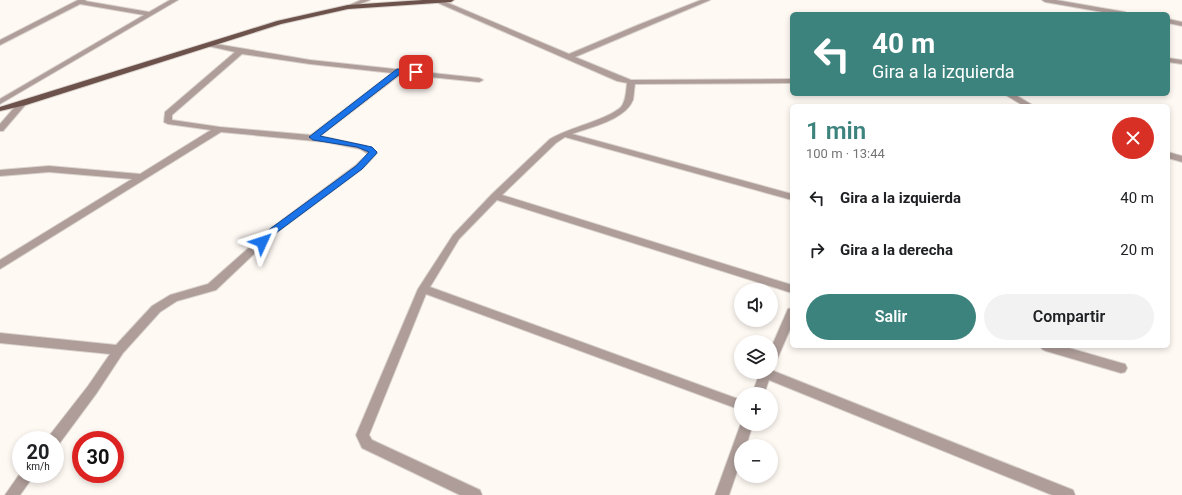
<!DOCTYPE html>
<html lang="es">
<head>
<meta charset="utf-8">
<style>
  :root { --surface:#fff; --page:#f2f2f2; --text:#202124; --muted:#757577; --accent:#3c837d }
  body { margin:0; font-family:Roboto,sans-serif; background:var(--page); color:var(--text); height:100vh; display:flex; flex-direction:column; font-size:15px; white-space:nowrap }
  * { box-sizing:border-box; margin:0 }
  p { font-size:13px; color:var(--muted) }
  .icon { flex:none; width:22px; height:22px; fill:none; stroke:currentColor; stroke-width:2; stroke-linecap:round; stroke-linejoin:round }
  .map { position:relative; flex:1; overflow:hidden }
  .details { position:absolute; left:790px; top:104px; width:380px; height:244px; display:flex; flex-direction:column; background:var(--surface); border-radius:6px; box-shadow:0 2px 6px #0003 }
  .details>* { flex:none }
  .top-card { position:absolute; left:790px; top:12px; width:380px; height:84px; border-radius:6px; box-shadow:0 2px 6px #0003; background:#3c837d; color:#fff; overflow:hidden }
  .controls { position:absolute; left:734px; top:283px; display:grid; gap:8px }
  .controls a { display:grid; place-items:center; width:44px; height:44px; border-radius:50%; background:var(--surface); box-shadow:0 2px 6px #0003; font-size:20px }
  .speed { position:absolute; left:12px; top:431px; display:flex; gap:8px; font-size:20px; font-weight:700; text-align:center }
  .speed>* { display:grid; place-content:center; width:52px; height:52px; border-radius:50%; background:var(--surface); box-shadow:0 2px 6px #0003; line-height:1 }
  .speed small { font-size:10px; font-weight:400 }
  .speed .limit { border:6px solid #d22; background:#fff; color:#111 }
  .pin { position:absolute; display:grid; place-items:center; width:34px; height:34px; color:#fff; margin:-17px; border-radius:8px; box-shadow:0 2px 6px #0006 }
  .me { position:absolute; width:44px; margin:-22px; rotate:48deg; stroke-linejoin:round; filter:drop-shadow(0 0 3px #0008) }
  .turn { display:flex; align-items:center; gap:14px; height:84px; padding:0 16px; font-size:18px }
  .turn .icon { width:52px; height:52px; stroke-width:2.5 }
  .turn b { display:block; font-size:28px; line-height:34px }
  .round { display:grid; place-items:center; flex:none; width:42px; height:42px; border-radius:21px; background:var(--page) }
  .head { display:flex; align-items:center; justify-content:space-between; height:68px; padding:0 16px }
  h1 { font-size:24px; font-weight:600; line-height:30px; color:var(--accent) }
  .action { display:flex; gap:8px; margin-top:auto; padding:8px 16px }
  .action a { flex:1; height:46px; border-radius:24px; background:var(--accent); color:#fff; font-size:16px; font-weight:600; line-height:46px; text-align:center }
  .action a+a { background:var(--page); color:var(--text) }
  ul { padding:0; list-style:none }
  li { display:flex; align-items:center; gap:12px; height:52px; padding:0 16px }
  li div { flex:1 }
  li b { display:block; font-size:15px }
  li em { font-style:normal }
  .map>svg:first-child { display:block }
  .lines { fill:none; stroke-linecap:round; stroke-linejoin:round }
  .minor-casing { stroke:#dad3cd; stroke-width:2 }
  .major-casing { stroke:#dad3cd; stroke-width:2 }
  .minor { fill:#ae9d99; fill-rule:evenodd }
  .major { fill:#6d524c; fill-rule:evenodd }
  .route { fill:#1a73e8; stroke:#114b97 }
</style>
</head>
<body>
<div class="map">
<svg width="1182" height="495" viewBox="0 0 1182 495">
  <rect width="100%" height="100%" fill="#fff9f4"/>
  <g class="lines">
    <defs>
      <g id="minor">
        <path d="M78,0H86L85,1L149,12L170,0H178L0,104V99L144,15L80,4L0,45V40Z"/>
        <path d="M361,0H370L350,8L345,7Z"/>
        <path d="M436,0H441L569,54L638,25L701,0H710L575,57L631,80L792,79V83L635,84C634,89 634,95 633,100C625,120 591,127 572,134L792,194V200L565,137L556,143L502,195L792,285V293L497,200L459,239L430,287L741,400V410L426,294L369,435L372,440L480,490L482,495H460L362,448L356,435L418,289L453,235L492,194L550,139C568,128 609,119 621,107C626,101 626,91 627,83L617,81L436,2Z"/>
        <path d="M1042,0H1056L1125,12L1128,14H1114L1045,2Z"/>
        <path d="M1168,19L1182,22V26L1168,23Z"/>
        <path d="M210,43L310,60L479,78L483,80L479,82L401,74L320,136L366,146L377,153L362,169L276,233L216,290L177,301L160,312L123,353L96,394L59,444L55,446V440H48L49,436L88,386L110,354L0,343V333L116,345L152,306L170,295L208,284L270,229L356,165L368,154L360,149L325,142L221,132L0,269V260L132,179L49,172L0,176V170L49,166L140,174L211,130L168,124L164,122L165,112L235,52L208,46L206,45ZM242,54L310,64L392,73L311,135L220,127L172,120V115Z"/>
        <path d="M1168,58L1182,60V64L1168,62Z"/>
        <path d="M1004,94H1014L1034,106H1024Z"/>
        <path d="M20,101H26L27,103L3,131H0V124Z"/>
        <path d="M1168,152L1182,156V162L1168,158Z"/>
        <path d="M792,308V325L775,364L771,366V348L788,309Z"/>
        <path d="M1040,346H1062L1121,363L1125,364L1127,368L1125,372L1121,373L1046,351L1042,349Z"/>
        <path d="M771,370L1073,490L1075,495H1052L769,380L764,394H752L760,372H771Z"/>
        <path d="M741,423L753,424L746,446H741V460L729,495H715Z"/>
        <path d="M21,472V474H35L20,495H5Z"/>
      </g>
      <path id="major" d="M423,0H454L451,2L348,9L281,24L26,105L0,111V107L277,21L348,5Z"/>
    </defs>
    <!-- minor casing -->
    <use href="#minor" class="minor-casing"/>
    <!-- major casing -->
    <use href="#major" class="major-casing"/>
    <!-- minor -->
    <use href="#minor" class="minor"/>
    <!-- major -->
    <use href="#major" class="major"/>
  </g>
  <!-- route -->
  <path class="route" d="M397,69L416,70L419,72L416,75L401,73L320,136L372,147L377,152L376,154L362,169L276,233L265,244H259V240L270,229L356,166L369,152L357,147L313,140L309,137Z"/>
</svg>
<div class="controls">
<a><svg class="icon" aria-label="sound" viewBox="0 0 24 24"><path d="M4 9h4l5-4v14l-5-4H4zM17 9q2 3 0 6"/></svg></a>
<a><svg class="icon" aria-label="layers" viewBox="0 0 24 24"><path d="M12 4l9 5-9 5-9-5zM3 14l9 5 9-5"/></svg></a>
<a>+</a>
<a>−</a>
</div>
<div class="speed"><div>20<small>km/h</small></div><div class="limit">30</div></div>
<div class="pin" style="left:416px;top:72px;background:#d93025"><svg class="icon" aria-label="arrive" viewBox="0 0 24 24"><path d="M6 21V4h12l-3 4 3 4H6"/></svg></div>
<svg class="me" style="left:262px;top:242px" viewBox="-20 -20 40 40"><path d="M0-17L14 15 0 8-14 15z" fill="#1a73e8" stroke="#fff" stroke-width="4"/></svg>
<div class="top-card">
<div class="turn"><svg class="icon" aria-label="left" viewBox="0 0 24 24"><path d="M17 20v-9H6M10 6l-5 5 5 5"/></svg><div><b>40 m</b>Gira a la izquierda</div></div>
</div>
<section class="details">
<div class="head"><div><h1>1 min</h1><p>100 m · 13:44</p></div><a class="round" style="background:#d93025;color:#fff"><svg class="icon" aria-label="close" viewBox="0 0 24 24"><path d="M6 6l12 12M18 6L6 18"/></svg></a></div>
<ul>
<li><svg class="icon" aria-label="left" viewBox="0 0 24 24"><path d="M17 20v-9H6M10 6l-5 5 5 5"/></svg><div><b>Gira a la izquierda</b></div><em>40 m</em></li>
<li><svg class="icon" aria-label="right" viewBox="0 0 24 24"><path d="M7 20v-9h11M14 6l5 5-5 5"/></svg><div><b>Gira a la derecha</b></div><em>20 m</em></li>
</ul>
<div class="action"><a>Salir</a><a>Compartir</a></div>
</section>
</div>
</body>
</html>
